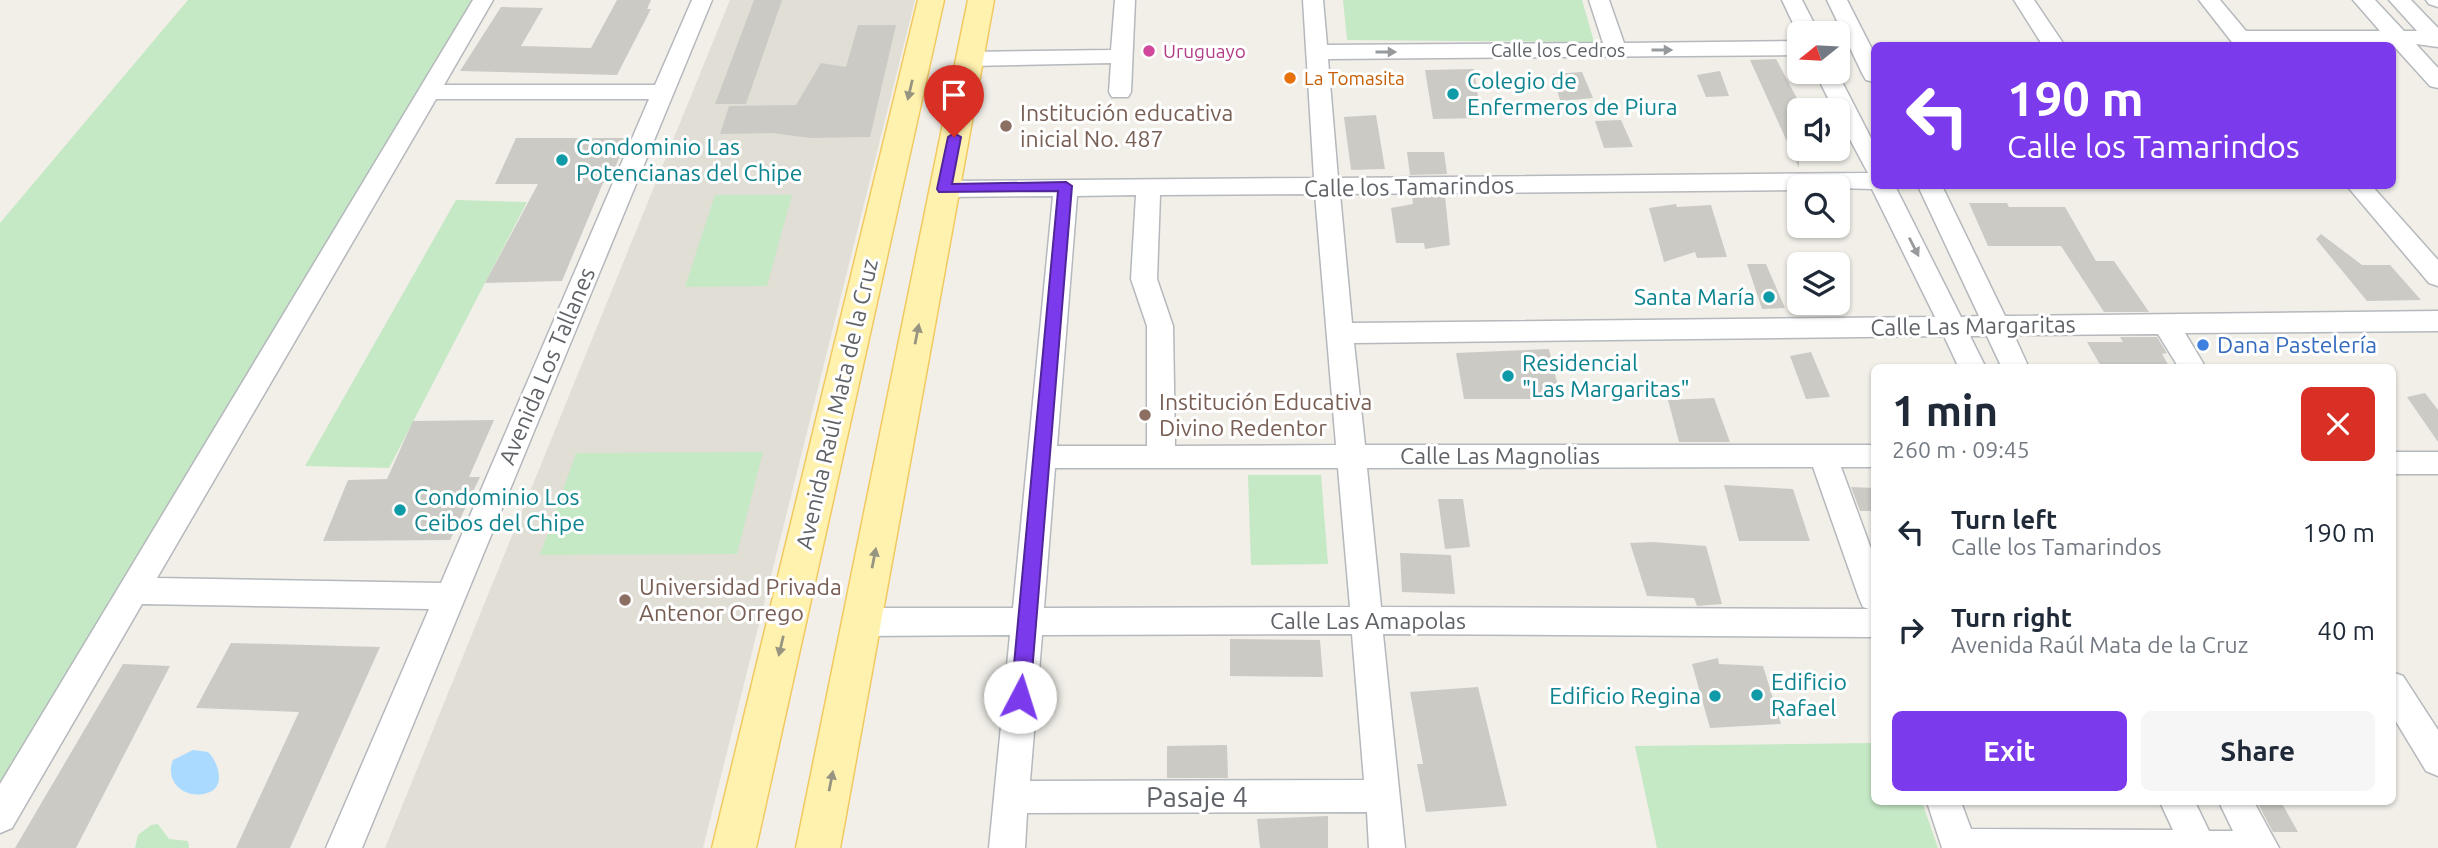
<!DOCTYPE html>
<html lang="en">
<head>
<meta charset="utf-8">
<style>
  :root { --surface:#fff; --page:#f6f6f7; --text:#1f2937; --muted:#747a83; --accent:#7c3aed }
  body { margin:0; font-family:Ubuntu,sans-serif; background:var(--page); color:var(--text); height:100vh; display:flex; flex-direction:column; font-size:26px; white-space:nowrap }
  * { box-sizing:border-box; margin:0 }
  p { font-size:23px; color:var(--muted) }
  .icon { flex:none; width:38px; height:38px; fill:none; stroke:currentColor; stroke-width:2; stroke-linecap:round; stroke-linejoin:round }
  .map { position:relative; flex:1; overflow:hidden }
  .details { position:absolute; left:1871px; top:364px; width:525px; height:441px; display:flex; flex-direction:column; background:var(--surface); border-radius:10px; box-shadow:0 2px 5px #0004 }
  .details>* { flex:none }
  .top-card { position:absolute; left:1871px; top:42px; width:525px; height:147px; border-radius:10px; box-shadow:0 2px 5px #0004; background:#7c3aed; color:#fff; overflow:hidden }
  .needle { width:46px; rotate:252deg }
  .controls { position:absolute; left:1787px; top:21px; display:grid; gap:14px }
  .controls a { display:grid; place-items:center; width:63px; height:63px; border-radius:10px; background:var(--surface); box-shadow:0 2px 5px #0004; font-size:35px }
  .pin { position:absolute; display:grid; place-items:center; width:60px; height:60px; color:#fff; margin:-72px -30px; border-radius:50% 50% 50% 0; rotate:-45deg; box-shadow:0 0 7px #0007 }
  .pin .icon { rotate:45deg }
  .me { position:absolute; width:77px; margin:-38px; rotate:5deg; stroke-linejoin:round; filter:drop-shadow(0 0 5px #0008) }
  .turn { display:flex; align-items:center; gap:24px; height:147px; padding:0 21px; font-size:32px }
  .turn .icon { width:91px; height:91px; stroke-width:2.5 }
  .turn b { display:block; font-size:49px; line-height:60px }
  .round { display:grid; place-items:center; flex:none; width:74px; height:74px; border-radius:10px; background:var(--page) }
  .overview { display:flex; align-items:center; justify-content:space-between; height:119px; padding:0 21px }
  h1 { font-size:42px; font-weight:600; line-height:52px }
  .button { display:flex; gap:14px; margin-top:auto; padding:14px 21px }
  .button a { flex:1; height:80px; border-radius:10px; background:var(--accent); color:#fff; font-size:28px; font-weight:600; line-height:80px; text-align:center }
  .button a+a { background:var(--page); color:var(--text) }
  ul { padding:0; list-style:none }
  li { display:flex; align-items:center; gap:21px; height:98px; padding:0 21px }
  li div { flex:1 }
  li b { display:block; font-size:26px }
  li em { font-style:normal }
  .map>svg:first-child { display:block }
  .education { fill:#e1ded6 }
  .green { fill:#c5e8c5 }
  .water { fill:#aadaff }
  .building { fill:#cccac5 }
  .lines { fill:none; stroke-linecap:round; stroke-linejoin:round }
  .minor-casing { stroke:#b5b8bc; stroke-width:3 }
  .major-casing { stroke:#f2c960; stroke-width:3 }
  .minor { fill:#fff; fill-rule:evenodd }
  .major { fill:#fff2af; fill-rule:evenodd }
  .oneway { fill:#979a9d }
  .oneway2 { fill:#979581 }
  .route { fill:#7c3aed; stroke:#51269a; stroke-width:2 }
  .hotel-dot { fill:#d1479c; stroke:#fff; stroke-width:2.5 }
  .food-dot { fill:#e8710a; stroke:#fff; stroke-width:2.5 }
  .culture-dot { fill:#0f9aa8; stroke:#fff; stroke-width:2.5 }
  .education-dot { fill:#8d6e63; stroke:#fff; stroke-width:2.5 }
  .shop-dot { fill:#3f7fe0; stroke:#fff; stroke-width:2.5 }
  .labels { text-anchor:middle; stroke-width:6; stroke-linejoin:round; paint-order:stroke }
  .far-street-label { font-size:19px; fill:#5f6368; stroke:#fff }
  .far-hotel-label { font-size:19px; fill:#b23c85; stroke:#fff; text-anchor:start }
  .far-food-label { font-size:19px; fill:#c56008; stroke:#fff; text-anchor:start }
  .culture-label { font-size:23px; fill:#0d838f; stroke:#fff; text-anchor:start }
  .education-label { font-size:23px; fill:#785e54; stroke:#fff; text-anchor:start }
  .street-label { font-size:23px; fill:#5f6368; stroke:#fff }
  .shop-label { font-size:23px; fill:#366cbe; stroke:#fff; text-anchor:start }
  .near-street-label { font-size:28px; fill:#5f6368; stroke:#fff }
</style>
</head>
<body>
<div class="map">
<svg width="2438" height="848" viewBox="0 0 2438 848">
  <rect width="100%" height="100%" fill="#f1efe8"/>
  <!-- education -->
  <path class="education" d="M730,0H915L703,848H385Z"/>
  <!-- green -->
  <g class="green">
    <path d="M188,0H473L0,783V223Z"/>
    <path d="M1343,0H1582L1594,42L1347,40Z"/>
    <path d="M715,195H792L767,286L685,287Z"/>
    <path d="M456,200L527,202L389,468L305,466Z"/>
    <path d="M763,452L737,554L540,555L576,453Z"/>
    <path d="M1248,475H1321L1328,564L1251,565Z"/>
    <path d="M1874,743V802H1922L1938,848H1657L1635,746Z"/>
    <path d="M158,824L169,839L188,841L189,848H135L138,835L151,825Z"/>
  </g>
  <!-- water -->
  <path class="water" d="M193,750L208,752C218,761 227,788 207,793C185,800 164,782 173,760Z"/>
  <!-- building -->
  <g class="building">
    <path d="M617,0H651L647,9H651L617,75L460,71L501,7L543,8L521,46L591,48Z"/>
    <path d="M754,0H782L746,104H715Z"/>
    <path d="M858,25H896L870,137L810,138L772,133L720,134L729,106L796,105L821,63L846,67Z"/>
    <path d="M1776,59L1799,102V168L1750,60Z"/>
    <path d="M1474,69L1481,118L1433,119L1425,70Z"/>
    <path d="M1720,71L1729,96L1706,97L1697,75Z"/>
    <path d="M1582,72L1593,98L1560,101L1553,74Z"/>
    <path d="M1376,115L1385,169L1351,170L1344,117Z"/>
    <path d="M1621,120L1633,147L1604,148L1595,121Z"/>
    <path d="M516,138H628L608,183H603L562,281L485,283L538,184H495Z"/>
    <path d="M1407,152H1444L1447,174L1410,175Z"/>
    <path d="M1412,196H1445L1450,245L1425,249L1424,243H1396L1391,208L1413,204Z"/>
    <path d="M1969,203H2007L2009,207H2065L2096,261H2114L2149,312H2104L2061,246H1988Z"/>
    <path d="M1676,204L1677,207L1711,205L1727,257L1697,258L1695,252L1664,262L1649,208Z"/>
    <path d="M2321,234L2362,265H2390L2421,300L2367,301L2316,239Z"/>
    <path d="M1747,264H1766L1785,308L1762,309Z"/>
    <path d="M2120,337H2157L2167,353L2162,354L2170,368H2102L2087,342H2123Z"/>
    <path d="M1549,349L1561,399H1464L1456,353Z"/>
    <path d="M1811,352L1830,397L1806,399L1790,356Z"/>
    <path d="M2425,393L2438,410V442L2407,397Z"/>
    <path d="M1714,398L1730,442H1679L1668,400Z"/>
    <path d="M494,420L469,477H480L450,540L323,541L348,480L387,479L413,421Z"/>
    <path d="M1724,485L1793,489L1810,541H1739Z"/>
    <path d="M1851,487L1874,488V511H1860Z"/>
    <path d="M1438,499H1463L1470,547L1445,549Z"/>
    <path d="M1653,542L1706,546L1722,604L1697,606L1694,598L1647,596L1630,543Z"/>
    <path d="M1400,553L1451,555L1455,594L1402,592Z"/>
    <path d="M1230,639L1320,640L1323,677L1230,676Z"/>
    <path d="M231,643L380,647L290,848H236L299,712L196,708Z"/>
    <path d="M1718,658L1719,664L1763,666L1781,724L1710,728L1692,664Z"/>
    <path d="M123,664L170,666L76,848H15Z"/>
    <path d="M1478,687L1507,806L1426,812L1417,764H1423L1410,692Z"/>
    <path d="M1227,745L1228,778H1167V746Z"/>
    <path d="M2257,802H2281L2298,832H2273Z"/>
    <path d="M1328,816V848H1260L1257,819Z"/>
  </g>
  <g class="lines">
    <defs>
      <g id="minor">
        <path d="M473,0H493L444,85H655L692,0H712L362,848H326L429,609L142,604L12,828L0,833V784ZM436,99H649L441,583L157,578Z"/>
        <path d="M1115,0H1135L1131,92L1128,97H1112L1109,92L1111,63L969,66L961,64L958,59L961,54L969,52L1111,50Z"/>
        <path d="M1303,0H1323L1327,45L1603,43L1589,0H1609L1624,43L1799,41V55L1328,59L1338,178L1868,173L1838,117V110H1834L1815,72H1837L1874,144V186H1895L1961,317L1979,316L1918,186H1942L2005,316L2438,311V331L2185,333L2206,368H2179L2158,334L2014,335L2029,368H2002L1987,336H1970L1986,368H1959L1944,336L1354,343L1365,445H1874V467H1841L1874,557V637L1383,634L1405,848H1369L1367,812L1027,813L1025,848H989L1010,635L862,636L851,632L846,622L851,612L862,608H1013L1053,196L944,197L935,195L932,189L935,183L944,181L1314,178ZM1799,187L1872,189L1935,317L1352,323L1340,194L1799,190ZM1315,194L1336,445L1175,446L1173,326L1157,279L1160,195ZM1136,195L1131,279L1147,326V446H1057L1077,196ZM1813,467L1859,598L1863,607L1869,609L1381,607L1367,468ZM1055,468H1338L1350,607L1044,608ZM1352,634L1364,780L1030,781L1042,635Z"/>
        <path d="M1782,0H1802L1819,33H1799V36Z"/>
        <path d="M1827,0H1847L1874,53V82L1866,80L1863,75Z"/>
        <path d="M2014,0H2034L2065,46H2043Z"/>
        <path d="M2199,0H2220L2246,31H2380L2353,0H2375L2404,31H2417L2389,0H2411L2438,28V47L2416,44L2438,68V88L2430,86L2392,44L2235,46Z"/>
        <path d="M2426,0H2438V7L2429,4Z"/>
        <path d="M2347,186H2372L2438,260V286L2429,283Z"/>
        <rect x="2392" y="452" width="46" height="22"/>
        <path d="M2392,672L2403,676L2438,730V776L2426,771L2392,715Z"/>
        <path d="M1927,802H1961L1971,829L2173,830L2160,802H2195L2209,831H2233L2219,802H2254L2279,848H1942Z"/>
      </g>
      <g id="major">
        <path d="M918,0H944L756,848H712Z"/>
        <path d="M968,0H994L840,848H796Z"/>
      </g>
    </defs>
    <!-- minor casing -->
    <use href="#minor" class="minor-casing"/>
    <!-- major casing -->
    <use href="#major" class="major-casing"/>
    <!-- minor -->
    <use href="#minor" class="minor"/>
    <!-- major -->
    <use href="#major" class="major"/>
  </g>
  <!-- one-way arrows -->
  <defs><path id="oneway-solid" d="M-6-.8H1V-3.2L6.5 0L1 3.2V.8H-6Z" transform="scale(1.75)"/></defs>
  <g class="oneway">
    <use href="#oneway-solid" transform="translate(1662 50)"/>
    <use href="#oneway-solid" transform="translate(1386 52)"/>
    <use href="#oneway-solid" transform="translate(1914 247) rotate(63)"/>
  </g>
  <g class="oneway2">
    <use href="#oneway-solid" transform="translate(910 90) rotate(103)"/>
    <use href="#oneway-solid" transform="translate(917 334) rotate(-79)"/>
    <use href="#oneway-solid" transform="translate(874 558) rotate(-79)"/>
    <use href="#oneway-solid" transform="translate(781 646) rotate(103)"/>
    <use href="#oneway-solid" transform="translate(831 781) rotate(-79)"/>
  </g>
  <!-- route -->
  <path class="route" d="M954,133L961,137L952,184L1066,182L1072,186L1030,697L1027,703L1020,705L1014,703L1011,697L1058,191L939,192L937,189L948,137Z"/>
  <!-- markers -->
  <circle class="hotel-dot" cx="1149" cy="51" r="7"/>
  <circle class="food-dot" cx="1290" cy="78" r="7"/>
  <g class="culture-dot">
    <circle cx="1453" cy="94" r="7"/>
    <circle cx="562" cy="160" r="7"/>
    <circle cx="1769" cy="297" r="7"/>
    <circle cx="1508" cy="376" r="7"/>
    <circle cx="400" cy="510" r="7"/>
    <circle cx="1757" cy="695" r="7"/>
    <circle cx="1715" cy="696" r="7"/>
  </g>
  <g class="education-dot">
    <circle cx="1006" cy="126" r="7"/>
    <circle cx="1145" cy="415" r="7"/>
    <circle cx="625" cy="600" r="7"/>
  </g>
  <circle class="shop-dot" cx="2203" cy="345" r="7"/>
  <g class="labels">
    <!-- far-street labels -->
    <g class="far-street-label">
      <text x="1558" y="57">Calle los Cedros</text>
    </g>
    <!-- far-hotel labels -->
    <g class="far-hotel-label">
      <text x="1163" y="58">Uruguayo</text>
    </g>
    <!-- far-food labels -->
    <g class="far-food-label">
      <text x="1304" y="85">La Tomasita</text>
    </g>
    <!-- culture labels -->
    <g class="culture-label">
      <text x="1467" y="89">Colegio de<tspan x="1467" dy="26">Enfermeros de Piura</tspan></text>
      <text x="576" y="155">Condominio Las<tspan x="576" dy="26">Potencianas del Chipe</tspan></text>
      <text x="1755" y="305" text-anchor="end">Santa María</text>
      <text x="1522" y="371">Residencial<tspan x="1522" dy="26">"Las Margaritas"</tspan></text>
      <text x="414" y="505">Condominio Los<tspan x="414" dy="26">Ceibos del Chipe</tspan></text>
      <text x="1771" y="690">Edificio<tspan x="1771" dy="26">Rafael</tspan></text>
      <text x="1701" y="704" text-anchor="end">Edificio Regina</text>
    </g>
    <!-- education labels -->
    <g class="education-label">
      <text x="1020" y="121">Institución educativa<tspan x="1020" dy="26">inicial No. 487</tspan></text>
      <text x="1159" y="410">Institución Educativa<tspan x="1159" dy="26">Divino Redentor</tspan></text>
      <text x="639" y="595">Universidad Privada<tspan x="639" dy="26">Antenor Orrego</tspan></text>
    </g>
    <!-- street labels -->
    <g class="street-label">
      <text transform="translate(1409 187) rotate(-1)" y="8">Calle los Tamarindos</text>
      <text transform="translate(1973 326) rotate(-1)" y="8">Calle Las Margaritas</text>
      <text transform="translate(547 366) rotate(-67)" y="8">Avenida Los Tallanes</text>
      <text transform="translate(837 404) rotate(-77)" y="8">Avenida Raúl Mata de la Cruz</text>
      <text x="1500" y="464">Calle Las Magnolias</text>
      <text x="1368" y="629">Calle Las Amapolas</text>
    </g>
    <!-- shop labels -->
    <g class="shop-label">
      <text x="2217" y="353">Dana Pastelería</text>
    </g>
    <!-- near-street labels -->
    <g class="near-street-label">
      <text x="1197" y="807">Pasaje 4</text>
    </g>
  </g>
</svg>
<div class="controls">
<a><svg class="needle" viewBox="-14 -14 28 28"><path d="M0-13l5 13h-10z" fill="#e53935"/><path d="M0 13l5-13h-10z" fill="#747a83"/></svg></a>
<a><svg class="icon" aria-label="sound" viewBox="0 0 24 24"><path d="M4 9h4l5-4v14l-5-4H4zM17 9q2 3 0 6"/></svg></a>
<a><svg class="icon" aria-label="search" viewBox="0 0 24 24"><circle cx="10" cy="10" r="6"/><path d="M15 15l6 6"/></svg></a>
<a><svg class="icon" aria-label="layers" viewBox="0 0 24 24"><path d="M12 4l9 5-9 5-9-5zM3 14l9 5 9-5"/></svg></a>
</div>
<div class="pin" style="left:954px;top:137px;background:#d93025"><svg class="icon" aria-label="arrive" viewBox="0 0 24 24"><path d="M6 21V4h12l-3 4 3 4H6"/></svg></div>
<svg class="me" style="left:1020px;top:697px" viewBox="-20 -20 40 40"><circle r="19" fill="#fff"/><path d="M0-13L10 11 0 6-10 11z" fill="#7c3aed"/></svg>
<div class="top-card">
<div class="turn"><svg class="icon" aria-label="left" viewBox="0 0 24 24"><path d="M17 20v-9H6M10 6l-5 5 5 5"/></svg><div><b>190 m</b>Calle los Tamarindos</div></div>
</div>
<section class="details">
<div class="overview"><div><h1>1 min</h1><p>260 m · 09:45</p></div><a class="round" style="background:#d93025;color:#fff"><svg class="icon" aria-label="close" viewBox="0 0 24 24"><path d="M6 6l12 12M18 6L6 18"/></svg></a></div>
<ul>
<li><svg class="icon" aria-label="left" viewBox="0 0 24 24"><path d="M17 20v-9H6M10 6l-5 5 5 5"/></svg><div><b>Turn left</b><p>Calle los Tamarindos</p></div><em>190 m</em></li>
<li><svg class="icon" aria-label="right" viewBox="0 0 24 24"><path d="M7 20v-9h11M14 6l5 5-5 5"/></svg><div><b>Turn right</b><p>Avenida Raúl Mata de la Cruz</p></div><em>40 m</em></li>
</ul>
<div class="button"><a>Exit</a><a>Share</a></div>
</section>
</div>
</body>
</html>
